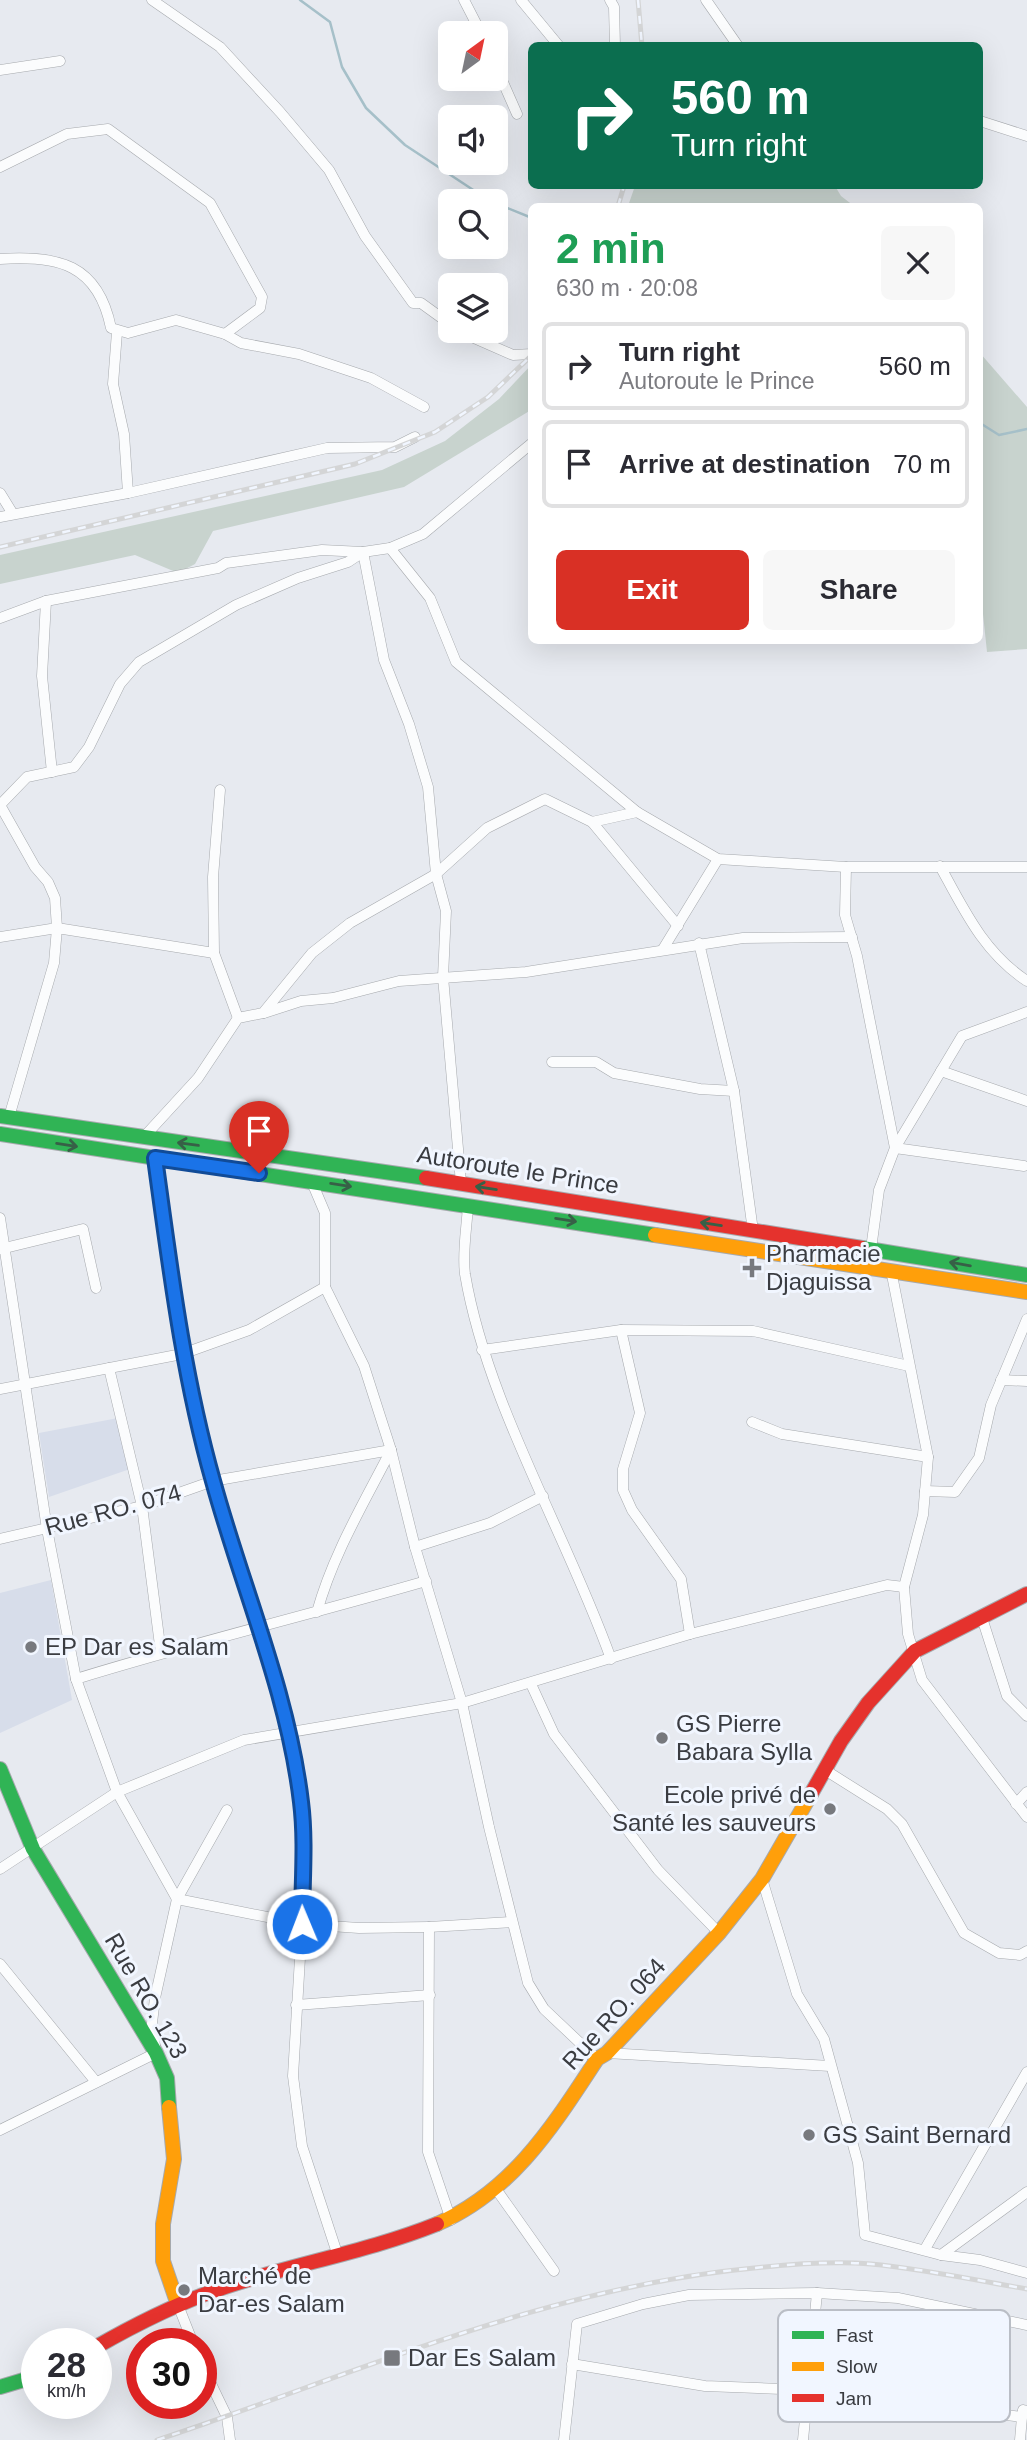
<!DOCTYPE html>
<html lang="en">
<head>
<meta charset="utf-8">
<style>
  :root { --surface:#fff; --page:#f7f7f7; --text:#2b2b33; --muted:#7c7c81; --line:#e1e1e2; --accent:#d93025 }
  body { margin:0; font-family:Arial,sans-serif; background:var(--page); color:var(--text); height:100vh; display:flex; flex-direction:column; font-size:26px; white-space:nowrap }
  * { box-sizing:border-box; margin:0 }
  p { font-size:23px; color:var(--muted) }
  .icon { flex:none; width:38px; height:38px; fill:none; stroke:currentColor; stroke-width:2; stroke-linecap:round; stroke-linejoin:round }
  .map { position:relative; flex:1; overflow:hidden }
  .details { position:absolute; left:528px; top:203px; width:455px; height:441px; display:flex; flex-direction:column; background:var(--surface); border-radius:10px; box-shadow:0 7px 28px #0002 }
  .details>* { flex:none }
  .hud { position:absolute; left:528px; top:42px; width:455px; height:147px; border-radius:10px; box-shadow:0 7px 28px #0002; background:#0b6e4f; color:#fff; overflow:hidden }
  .needle { width:46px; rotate:33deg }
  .tools { position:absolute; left:438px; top:21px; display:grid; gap:14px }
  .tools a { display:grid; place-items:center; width:70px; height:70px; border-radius:10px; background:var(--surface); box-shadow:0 7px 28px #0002; font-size:35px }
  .speed { position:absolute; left:21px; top:2328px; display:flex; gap:14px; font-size:35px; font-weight:700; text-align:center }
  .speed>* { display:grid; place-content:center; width:91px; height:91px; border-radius:50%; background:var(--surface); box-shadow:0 7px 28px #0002; line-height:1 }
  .speed small { font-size:18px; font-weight:400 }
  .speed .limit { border:10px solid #d22; background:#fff; color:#111 }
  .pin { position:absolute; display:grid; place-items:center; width:60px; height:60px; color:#fff; margin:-72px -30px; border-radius:50% 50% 50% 0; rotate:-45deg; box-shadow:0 0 7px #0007 }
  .pin .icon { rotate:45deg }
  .me { position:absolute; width:77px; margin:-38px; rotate:359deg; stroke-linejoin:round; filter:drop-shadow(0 0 5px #0008) }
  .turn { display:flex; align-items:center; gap:24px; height:147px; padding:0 28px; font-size:32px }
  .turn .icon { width:91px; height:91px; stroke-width:2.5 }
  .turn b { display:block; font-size:49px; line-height:60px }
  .round { display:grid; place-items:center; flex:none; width:74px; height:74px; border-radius:10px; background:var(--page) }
  .summary { display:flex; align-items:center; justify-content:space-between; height:119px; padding:0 28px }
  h1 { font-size:42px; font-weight:800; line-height:52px; color:#1e9e55 }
  .primary-button { display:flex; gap:14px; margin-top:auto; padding:14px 28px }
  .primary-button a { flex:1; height:80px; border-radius:10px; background:var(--accent); color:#fff; font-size:28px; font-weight:800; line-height:80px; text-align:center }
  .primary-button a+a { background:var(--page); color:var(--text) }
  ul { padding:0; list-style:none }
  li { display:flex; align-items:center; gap:21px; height:88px; margin:0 14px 10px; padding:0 14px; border:4px solid var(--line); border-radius:10px }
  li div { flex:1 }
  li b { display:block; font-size:26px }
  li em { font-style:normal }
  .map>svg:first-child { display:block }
  .built { fill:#d7ddea }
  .green { fill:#c8d3ce }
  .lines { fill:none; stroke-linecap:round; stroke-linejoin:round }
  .stream { stroke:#a6c0c9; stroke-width:2.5 }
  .street-casing { stroke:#a6a9ad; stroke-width:11 }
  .fast-casing { stroke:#a6a9ad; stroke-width:16 }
  .slow-casing { stroke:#a6a9ad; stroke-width:16 }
  .jam-casing { stroke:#a6a9ad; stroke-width:16 }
  .street { stroke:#fbfcfd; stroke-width:10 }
  .fast { stroke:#30b455; stroke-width:14 }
  .slow { stroke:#ff9f0a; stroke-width:14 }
  .jam { stroke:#e5322d; stroke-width:14 }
  .rail-casing { stroke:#d4d5d6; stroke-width:5 }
  .rail { stroke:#f1f6ff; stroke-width:2.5; stroke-dasharray:8; stroke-linecap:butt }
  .oneway { stroke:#376047 }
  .route-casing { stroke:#114b97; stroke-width:18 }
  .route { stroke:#1a73e8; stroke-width:12 }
  .poi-dot { fill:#77797e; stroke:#f1f6ff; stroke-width:2.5 }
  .labels { text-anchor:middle; stroke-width:6; stroke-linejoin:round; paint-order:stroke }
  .street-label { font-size:24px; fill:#3a3c41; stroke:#f1f6ff }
  .poi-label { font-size:24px; fill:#3a3c41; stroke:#f1f6ff; text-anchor:start }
  .key { fill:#f1f6ff; stroke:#babec6; stroke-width:2 }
  .key-label { font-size:19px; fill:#3a3c41 }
</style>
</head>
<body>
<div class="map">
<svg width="1027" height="2440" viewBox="0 0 1027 2440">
  <rect width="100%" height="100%" fill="#e7eaf0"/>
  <!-- built -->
  <g class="built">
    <path d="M118,1418L130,1469L49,1497L39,1433Z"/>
    <path d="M51,1580L72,1700L0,1733V1593Z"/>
  </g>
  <!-- green -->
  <g class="green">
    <path d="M635,186H835L841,196L854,206H628Z"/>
    <path d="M980,353L1027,407V649L987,652L983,614L980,610Z"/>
    <path d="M532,364L531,410L404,487L213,531L195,564L178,573L135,555L0,584V555L382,470L445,441L499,399Z"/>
  </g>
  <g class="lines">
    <!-- stream -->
    <g class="stream">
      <path d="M300,0L330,22L342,67L366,108L405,145L490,201"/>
      <path d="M495,203L532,218"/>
      <path d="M980,423L999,435L1027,429"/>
    </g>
    <defs>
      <g id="street">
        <path d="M152,0L220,47L280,112L329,170L365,236L413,303H421L450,324"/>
        <path d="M464,0L481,33"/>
        <path d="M521,0L559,46"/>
        <path d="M610,0L614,7L615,46"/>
        <path d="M706,0L738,46"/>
        <path d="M495,64L517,114"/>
        <path d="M0,70L60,61"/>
        <path d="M980,121L1027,136"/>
        <path d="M0,167L67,134L108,129L210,203L262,297L260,308L225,334"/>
        <path d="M0,259C58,255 98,264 111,328L128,333L176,320L225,334L241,343L299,354L371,378L424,407"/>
        <path d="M458,331L513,355L532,354"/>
        <path d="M117,332L113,384L124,434L128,493"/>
        <path d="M0,493L13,514"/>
        <path d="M0,517L128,493L327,448L395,447L415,437"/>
        <path d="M390,548L430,598L456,662L637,812"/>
        <path d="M46,601L42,676L52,772"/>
        <path d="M0,618L46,601L218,568L226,563L322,550L363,552L390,548L423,534L532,443"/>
        <path d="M220,790L213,877L214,953L238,1018"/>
        <path d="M0,805L27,777L74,767L89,747L120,684L139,662L236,605L298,578L348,562L363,552L384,660L409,724L428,787L436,874L446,911L443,977L461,1183"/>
        <path d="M0,805L35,867L48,882L55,898L57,928L0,937"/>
        <path d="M592,822L637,812L718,859L846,867H1027"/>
        <path d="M940,866C964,910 984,953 1027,981"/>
        <path d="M846,867L845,915L857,956L895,1148L1024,1166"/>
        <path d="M699,943L734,1091L753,1231"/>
        <path d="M663,949L718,859"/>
        <path d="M264,1013L301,1001L333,998L399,981L526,972L743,938L852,937"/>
        <path d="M552,1062H596L614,1073L700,1089L734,1091"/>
        <path d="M941,1071L1027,1101"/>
        <path d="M9,1117L54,963L57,928L214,953"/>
        <path d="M143,1138L198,1078L238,1018L263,1013L312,953L350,923L436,874L487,828L545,799L592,822L678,926"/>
        <path d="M155,1158L182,1354L213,1481L259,1629L286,1730L301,1803L302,1924L293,2076L302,2146L338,2256"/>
        <path d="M311,1180L325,1213V1287L364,1366L391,1450L415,1547L462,1703L489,1827L528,1983L544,2009L597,2059"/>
        <path d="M468,1205C467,1226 462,1253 465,1274C487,1404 566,1533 611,1659"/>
        <path d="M0,1218L47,1529L76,1679L117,1792L177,1899L302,1924L359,1928L429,1927"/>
        <path d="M1,1249L83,1229L96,1288"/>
        <path d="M871,1249L879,1190L895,1148L962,1036L1027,1012"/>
        <path d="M891,1270L928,1457L923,1515L904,1587L908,1634L922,1680L1027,1817"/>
        <path d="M621,1330L640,1413L623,1469V1490L632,1510L681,1579L690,1634"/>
        <path d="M482,1350L621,1330L753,1331L909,1366"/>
        <path d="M109,1368L142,1506L161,1653"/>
        <path d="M1001,1380L1027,1381"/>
        <path d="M0,1389L182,1354L249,1330L325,1287"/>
        <path d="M752,1422L782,1434L928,1457"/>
        <path d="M925,1491L955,1492L979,1458L991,1405L1027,1319"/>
        <path d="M0,1539L142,1506L213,1481L391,1450"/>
        <path d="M415,1547L490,1523L543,1496"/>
        <path d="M317,1612C333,1554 364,1503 391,1450"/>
        <path d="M982,1618L1007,1696L1027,1716"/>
        <path d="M76,1679C192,1643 309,1615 426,1581"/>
        <path d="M531,1684L554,1734L658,1870L719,1933"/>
        <path d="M825,1770L887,1809L902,1824L964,1933L999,1953L1020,1955L1027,1951"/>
        <path d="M1016,1804L1027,1792"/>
        <path d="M0,1869L117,1792L244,1740L462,1703L690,1634L887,1585L904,1587"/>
        <path d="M762,1879L797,1994L824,2039L858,2163L865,2235L941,2255L1027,2192"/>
        <path d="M0,1964L96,2082"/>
        <path d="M296,2005L430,1995"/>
        <path d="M607,2053L830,2066"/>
        <path d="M0,2130L156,2053L152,2023L155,1998L177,1899L227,1810"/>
        <path d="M496,2189L554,2271"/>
        <path d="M451,2220L428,2152L429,1927L512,1922"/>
        <path d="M925,2249L1027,2072"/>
        <path d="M941,2255L980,2260L1027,2273"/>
        <path d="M178,2305L193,2343"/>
        <path d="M201,2363L227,2417L230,2440"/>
        <path d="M572,2364L705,2386L808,2390L1022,2417L1023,2410L1027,2411"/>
        <path d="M564,2440L577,2324L643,2304L689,2295L817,2293L898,2298L1027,2325"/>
        <path d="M803,2440L817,2293"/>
        <path d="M1020,2440L1022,2417"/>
      </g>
      <g id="fast">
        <path d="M0,1116L426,1178"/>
        <path d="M0,1134L655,1235"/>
        <path d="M862,1248L1027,1275"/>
        <path d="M0,1769L33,1849L156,2053L167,2078L169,2107"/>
        <path d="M0,2387L37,2376"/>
      </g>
      <g id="slow">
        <path d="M655,1235L1027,1292"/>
        <path d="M169,2107L174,2159L163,2224V2261L178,2305"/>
        <path d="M437,2224C513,2191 553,2126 597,2059L607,2053L719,1933L762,1879L811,1794"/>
      </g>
      <g id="jam">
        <path d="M426,1178L862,1248"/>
        <path d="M811,1794L841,1741L868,1703L915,1651L1027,1594"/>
        <path d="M96,2347C136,2324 178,2303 222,2288C293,2264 367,2252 437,2224"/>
      </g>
    </defs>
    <!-- street casing -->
    <use href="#street" class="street-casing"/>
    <!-- fast casing -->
    <use href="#fast" class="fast-casing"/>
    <!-- slow casing -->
    <use href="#slow" class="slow-casing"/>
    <!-- jam casing -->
    <use href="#jam" class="jam-casing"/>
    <!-- street -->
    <use href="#street" class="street"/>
    <!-- fast -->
    <use href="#fast" class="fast"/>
    <!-- slow -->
    <use href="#slow" class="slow"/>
    <!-- jam -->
    <use href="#jam" class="jam"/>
    <defs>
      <g id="rail">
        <path d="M638,0L642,46"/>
        <path d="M618,206L624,186"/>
        <path d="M0,547L355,464L435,432L488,397L532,355"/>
        <path d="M157,2440C353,2375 547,2287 754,2268C792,2264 833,2261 871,2264C923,2269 975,2280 1027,2289"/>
      </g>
    </defs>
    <!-- rail casing -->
    <use href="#rail" class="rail-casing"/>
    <!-- rail -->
    <use href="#rail" class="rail"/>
  </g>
  <!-- one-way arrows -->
  <defs><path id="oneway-shaft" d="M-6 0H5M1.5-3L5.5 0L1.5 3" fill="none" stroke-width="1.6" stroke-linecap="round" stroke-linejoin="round" transform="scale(1.75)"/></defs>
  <g class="oneway">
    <use href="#oneway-shaft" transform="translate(188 1144) rotate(-172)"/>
    <use href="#oneway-shaft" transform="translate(67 1145) rotate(9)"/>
    <use href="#oneway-shaft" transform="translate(341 1185) rotate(9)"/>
    <use href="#oneway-shaft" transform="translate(486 1188) rotate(-171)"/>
    <use href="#oneway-shaft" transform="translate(566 1220) rotate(9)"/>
    <use href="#oneway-shaft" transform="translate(711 1224) rotate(-171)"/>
    <use href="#oneway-shaft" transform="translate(960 1264) rotate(-170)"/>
  </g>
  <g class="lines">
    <defs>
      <path id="route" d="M259,1173L155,1158C170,1267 183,1375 213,1481C242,1587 288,1692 301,1802C306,1842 302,1884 302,1924"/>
    </defs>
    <!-- route casing -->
    <use href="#route" class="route-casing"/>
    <!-- route -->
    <use href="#route" class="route"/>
  </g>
  <!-- markers -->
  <g class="poi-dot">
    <path d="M748.5 1257.5h7v7h7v7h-7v7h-7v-7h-7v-7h7z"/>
    <circle cx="31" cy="1647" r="7"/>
    <circle cx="662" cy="1738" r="7"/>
    <circle cx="830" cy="1809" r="7"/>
    <circle cx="809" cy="2135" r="7"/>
    <circle cx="184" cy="2290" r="7"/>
    <rect x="383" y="2349" width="18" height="18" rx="3.5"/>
  </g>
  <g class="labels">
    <!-- street labels -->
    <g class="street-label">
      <text transform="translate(518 1170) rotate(9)" y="8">Autoroute le Prince</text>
      <text transform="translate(113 1510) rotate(-15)" y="8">Rue RO. 074</text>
      <text transform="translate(146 1996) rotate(60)" y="8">Rue RO. 123</text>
      <text transform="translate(614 2014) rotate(-48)" y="8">Rue RO. 064</text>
    </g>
    <!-- poi labels -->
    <g class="poi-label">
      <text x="766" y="1262">Pharmacie<tspan x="766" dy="28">Djaguissa</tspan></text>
      <text x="45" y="1655">EP Dar es Salam</text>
      <text x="676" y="1732">GS Pierre<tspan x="676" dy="28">Babara Sylla</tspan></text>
      <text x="816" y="1803" text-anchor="end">Ecole privé de<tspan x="816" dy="28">Santé les sauveurs</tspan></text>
      <text x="823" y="2143">GS Saint Bernard</text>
      <text x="198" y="2284">Marché de<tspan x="198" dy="28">Dar-es Salam</tspan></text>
      <text x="408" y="2366">Dar Es Salam</text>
    </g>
  </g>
  <!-- legend -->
  <rect x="778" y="2310" width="232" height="112" rx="10" class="key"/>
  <rect x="792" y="2331" width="32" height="8" fill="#30b455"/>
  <rect x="792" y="2362" width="32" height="9" fill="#ff9f0a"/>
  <rect x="792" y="2394" width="32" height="8" fill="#e5322d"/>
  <g class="key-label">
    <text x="836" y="2342">Fast</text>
    <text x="836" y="2373">Slow</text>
    <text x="836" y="2405">Jam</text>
  </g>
</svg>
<div class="tools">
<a><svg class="needle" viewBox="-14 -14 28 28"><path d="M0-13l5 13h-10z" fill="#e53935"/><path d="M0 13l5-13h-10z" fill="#7c7c81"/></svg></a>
<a><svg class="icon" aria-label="sound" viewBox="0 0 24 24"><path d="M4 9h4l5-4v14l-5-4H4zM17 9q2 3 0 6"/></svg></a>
<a><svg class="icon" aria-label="search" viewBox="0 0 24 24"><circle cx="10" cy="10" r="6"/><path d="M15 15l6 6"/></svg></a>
<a><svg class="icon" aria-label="layers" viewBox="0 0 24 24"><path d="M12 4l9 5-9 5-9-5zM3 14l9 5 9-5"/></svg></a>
</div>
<div class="speed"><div>28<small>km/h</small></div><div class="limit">30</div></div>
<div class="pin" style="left:259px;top:1173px;background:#d93025"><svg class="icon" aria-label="arrive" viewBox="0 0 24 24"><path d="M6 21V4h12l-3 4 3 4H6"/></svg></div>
<svg class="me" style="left:302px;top:1924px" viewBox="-20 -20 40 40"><circle r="17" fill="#1a73e8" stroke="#fff" stroke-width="3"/><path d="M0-11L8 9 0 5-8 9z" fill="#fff"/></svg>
<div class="hud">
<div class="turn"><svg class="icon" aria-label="right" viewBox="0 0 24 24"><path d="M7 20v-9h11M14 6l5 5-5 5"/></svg><div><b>560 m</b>Turn right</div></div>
</div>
<section class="details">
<div class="summary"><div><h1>2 min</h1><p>630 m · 20:08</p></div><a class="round"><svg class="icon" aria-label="close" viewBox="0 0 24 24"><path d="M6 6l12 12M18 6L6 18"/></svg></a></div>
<ul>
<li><svg class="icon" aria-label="right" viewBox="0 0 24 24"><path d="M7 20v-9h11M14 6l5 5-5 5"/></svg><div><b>Turn right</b><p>Autoroute le Prince</p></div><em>560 m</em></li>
<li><svg class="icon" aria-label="arrive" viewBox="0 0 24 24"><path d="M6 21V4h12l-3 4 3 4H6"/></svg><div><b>Arrive at destination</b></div><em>70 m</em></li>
</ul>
<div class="primary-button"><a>Exit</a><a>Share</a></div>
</section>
</div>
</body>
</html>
